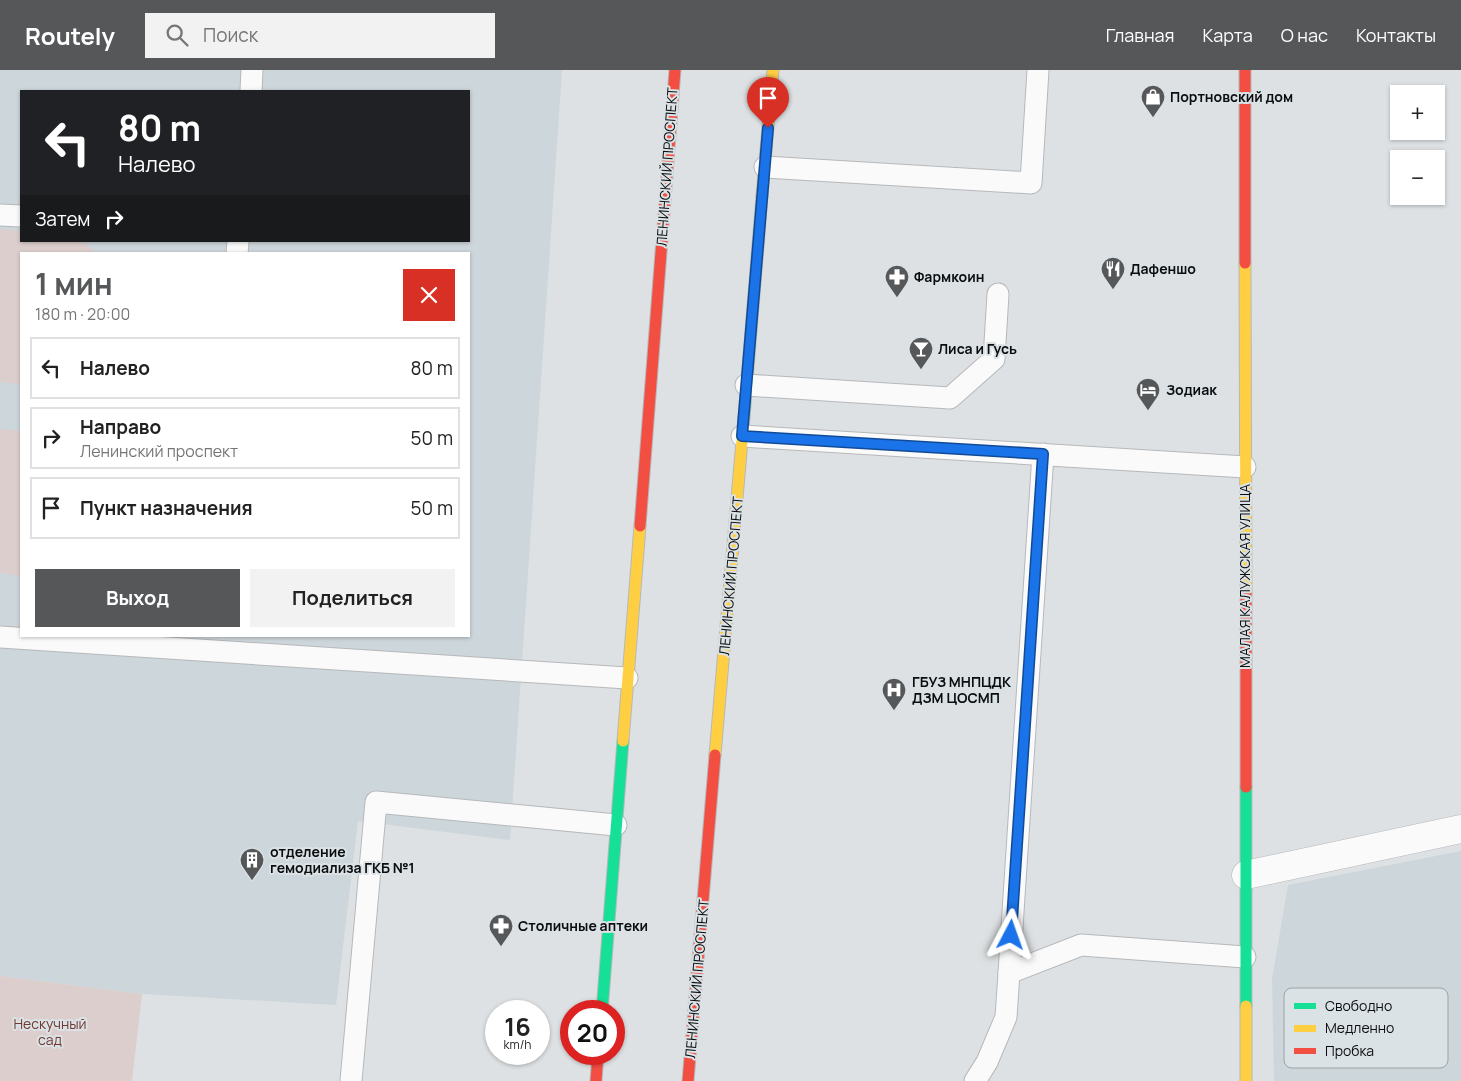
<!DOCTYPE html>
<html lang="ru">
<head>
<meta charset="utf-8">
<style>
  :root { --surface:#fff; --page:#f2f2f2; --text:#222; --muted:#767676; --line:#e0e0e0; --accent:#555759 }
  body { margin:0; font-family:Manrope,sans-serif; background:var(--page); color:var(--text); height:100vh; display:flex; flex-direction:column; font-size:19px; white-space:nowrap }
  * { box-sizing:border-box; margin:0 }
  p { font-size:16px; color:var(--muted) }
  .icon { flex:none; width:28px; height:28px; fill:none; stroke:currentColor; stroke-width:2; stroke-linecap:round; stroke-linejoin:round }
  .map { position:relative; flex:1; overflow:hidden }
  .side { position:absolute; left:20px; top:182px; width:450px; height:385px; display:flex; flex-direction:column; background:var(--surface); border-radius:0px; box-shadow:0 1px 4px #0004 }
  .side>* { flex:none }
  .banner { position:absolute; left:20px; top:20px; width:450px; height:152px; border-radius:0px; box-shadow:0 1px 4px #0004; background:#202124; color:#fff; overflow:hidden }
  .tools { position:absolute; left:1390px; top:15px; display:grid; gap:10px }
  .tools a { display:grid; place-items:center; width:55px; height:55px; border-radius:0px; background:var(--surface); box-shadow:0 1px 4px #0004; font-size:25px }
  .speed { position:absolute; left:485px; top:930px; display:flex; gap:10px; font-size:25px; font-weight:700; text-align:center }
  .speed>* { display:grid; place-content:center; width:65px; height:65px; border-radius:50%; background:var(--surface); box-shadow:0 1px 4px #0004; line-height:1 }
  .speed small { font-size:12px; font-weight:400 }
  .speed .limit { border:8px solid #d22; background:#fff; color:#111 }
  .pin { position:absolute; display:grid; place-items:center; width:42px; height:42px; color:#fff; margin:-51px -21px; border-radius:50% 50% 50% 0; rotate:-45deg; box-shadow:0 0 5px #0007 }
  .pin .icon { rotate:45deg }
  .me { position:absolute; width:55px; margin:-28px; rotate:4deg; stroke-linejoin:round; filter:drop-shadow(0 0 4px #0008) }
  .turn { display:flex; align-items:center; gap:18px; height:105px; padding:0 15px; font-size:22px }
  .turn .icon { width:65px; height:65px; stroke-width:2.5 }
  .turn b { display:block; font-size:35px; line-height:42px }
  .then { display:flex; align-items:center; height:48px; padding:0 15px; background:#0003; gap:10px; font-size:19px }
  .round { display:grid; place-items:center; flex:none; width:52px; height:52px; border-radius:0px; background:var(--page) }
  .head { display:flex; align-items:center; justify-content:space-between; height:85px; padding:0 15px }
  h1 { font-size:30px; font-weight:700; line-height:38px; color:var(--accent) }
  .primary-button { display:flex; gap:10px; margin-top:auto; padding:10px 15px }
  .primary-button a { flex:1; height:58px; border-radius:0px; background:var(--accent); color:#fff; font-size:20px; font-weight:700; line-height:58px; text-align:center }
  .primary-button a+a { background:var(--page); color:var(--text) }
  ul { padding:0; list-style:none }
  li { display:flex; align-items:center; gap:15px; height:62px; margin:0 10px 8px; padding:0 5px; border:2px solid var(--line); border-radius:0px }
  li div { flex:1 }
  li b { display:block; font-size:19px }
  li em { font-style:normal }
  header { display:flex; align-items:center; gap:30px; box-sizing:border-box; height:70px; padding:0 25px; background:var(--accent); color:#fff }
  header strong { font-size:24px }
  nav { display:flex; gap:28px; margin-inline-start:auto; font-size:18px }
  .search { width:350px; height:45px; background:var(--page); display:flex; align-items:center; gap:12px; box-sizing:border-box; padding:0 18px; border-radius:0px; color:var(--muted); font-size:19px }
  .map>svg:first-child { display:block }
  .built { fill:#cdd6db; fill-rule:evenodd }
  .green { fill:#dccecc }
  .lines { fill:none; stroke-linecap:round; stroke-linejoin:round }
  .lane-casing { stroke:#b6b8ba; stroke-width:23 }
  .street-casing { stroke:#b6b8ba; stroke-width:29 }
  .fast-casing { stroke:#b6b8ba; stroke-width:13 }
  .slow-casing { stroke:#b6b8ba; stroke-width:13 }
  .jam-casing { stroke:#b6b8ba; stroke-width:13 }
  .lane { stroke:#fafafb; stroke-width:21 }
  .street { stroke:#fafafb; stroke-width:28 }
  .fast { stroke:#16e098; stroke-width:11 }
  .slow { stroke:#ffcf43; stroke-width:11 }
  .jam { stroke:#f24e42; stroke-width:11 }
  .route-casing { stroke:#114b97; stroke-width:12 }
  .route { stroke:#1a73e8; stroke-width:9 }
  .labels { text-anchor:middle; stroke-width:4; stroke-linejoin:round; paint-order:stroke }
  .poi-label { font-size:14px; font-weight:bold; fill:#0b0d0e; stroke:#dbe2e6; text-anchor:start }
  .street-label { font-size:14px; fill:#0b0d0e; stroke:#dbe2e6 }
  .park-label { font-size:14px; fill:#73382f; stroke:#dbe2e6 }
  .key { fill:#dbe2e6; stroke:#9da2a5; stroke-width:1 }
  .key-label { font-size:14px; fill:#0b0d0e }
</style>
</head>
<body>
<header>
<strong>Routely</strong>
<div class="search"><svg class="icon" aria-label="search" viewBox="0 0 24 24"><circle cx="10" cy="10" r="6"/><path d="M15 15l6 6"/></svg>Поиск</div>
<nav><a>Главная</a><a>Карта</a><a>О нас</a><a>Контакты</a></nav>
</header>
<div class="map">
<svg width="1461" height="1011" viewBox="0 0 1461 1011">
  <rect width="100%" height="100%" fill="#dee1e3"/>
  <!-- built -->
  <g class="built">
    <path d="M0,0H562L510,770L358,751L336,935L142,924L0,906ZM21,21H469V171H21ZM21,184H469V566H21Z"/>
    <path d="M1461,781V1011H1274L1272,909L1288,815Z"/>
  </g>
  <!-- green -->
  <g class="green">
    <path d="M0,159L21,161V171H82L94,181V184H21V314L0,312Z"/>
    <path d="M0,359L21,361V506L0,503Z"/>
    <path d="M0,906L142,924L132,1011H0Z"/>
  </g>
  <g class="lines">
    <defs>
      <g id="lane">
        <path d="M251,21L252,0"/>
        <path d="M765,97L1031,113L1038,0"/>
        <path d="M0,145L21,146"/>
        <path d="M237,184L238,171"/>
        <path d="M746,315L950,328L994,289L998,224"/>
        <path d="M742,366L1245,397"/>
        <path d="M0,567L627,608"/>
        <path d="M1009,903L1043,384"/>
        <path d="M351,1011L376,732L616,755"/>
        <path d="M975,1011L987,992L1006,947L1009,903L1081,875L1245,887"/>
      </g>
      <path id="street" d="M1246,805L1461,759"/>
      <g id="fast">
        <path d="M744,347L762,126"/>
        <path d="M1246,717V936"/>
        <path d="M602,941L623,671"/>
      </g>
      <g id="slow">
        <path d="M762,126L773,0"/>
        <path d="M1245,193L1246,522"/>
        <path d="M623,671L640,456"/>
        <path d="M715,685L744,347"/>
        <path d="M1246,936V1011"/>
      </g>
      <g id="jam">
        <path d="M1245,0V193"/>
        <path d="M640,456L675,0"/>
        <path d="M1246,522V717"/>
        <path d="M596,1011L598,984"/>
        <path d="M688,1011L715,685"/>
      </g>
    </defs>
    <!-- lane casing -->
    <use href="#lane" class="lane-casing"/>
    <!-- street casing -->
    <use href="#street" class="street-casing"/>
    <!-- fast casing -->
    <use href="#fast" class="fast-casing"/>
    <!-- slow casing -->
    <use href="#slow" class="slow-casing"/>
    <!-- jam casing -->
    <use href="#jam" class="jam-casing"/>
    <!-- lane -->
    <use href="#lane" class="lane"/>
    <!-- street -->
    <use href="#street" class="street"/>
    <!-- fast -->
    <use href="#fast" class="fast"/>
    <!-- slow -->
    <use href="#slow" class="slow"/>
    <!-- jam -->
    <use href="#jam" class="jam"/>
  </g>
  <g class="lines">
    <defs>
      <path id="route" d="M768,58L742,366L1043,384L1011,865"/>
    </defs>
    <!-- route casing -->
    <use href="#route" class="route-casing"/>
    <!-- route -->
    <use href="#route" class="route"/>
  </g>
  <!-- icons -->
  <defs>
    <symbol id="shop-pin" viewBox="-11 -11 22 30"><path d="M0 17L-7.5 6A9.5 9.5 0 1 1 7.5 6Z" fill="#555759" stroke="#dbe2e6"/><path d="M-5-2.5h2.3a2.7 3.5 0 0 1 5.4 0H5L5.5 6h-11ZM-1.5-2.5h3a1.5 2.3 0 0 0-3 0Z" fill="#fff"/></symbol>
    <symbol id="restaurant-pin" viewBox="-11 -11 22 30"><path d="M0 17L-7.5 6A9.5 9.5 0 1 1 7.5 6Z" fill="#555759" stroke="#dbe2e6"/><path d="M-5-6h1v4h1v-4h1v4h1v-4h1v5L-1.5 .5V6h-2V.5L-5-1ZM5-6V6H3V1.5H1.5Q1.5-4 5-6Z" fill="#fff"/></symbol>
    <symbol id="pharmacy-pin" viewBox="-11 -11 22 30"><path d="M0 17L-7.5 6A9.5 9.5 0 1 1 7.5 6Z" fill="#555759" stroke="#dbe2e6"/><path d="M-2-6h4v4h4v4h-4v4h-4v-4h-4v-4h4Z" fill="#fff"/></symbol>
    <symbol id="bar-pin" viewBox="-11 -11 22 30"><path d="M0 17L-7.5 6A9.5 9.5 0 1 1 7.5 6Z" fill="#555759" stroke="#dbe2e6"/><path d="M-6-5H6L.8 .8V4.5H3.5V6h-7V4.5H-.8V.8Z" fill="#fff"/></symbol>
    <symbol id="hotel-pin" viewBox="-11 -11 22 30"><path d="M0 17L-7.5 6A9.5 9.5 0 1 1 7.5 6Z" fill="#555759" stroke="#dbe2e6"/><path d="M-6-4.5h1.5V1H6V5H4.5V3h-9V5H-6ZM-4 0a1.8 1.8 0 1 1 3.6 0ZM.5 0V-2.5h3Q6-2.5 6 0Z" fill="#fff"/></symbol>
    <symbol id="hospital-pin" viewBox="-11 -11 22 30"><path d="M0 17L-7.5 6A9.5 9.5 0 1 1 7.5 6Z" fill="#555759" stroke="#dbe2e6"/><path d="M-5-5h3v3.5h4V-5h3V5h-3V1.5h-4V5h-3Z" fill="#fff"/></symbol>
    <symbol id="building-pin" viewBox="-11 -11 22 30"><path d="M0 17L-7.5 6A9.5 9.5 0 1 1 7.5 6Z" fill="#555759" stroke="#dbe2e6"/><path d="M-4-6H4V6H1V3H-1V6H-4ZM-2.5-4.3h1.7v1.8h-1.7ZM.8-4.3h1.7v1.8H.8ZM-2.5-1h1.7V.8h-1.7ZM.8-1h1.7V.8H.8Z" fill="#fff"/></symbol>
  </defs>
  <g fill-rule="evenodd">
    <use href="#shop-pin" x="1139" y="13" width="28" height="38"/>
    <use href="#restaurant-pin" x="1099" y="185" width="28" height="38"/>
    <use href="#pharmacy-pin" x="883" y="193" width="28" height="38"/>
    <use href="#bar-pin" x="907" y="265" width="28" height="38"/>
    <use href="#hotel-pin" x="1134" y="306" width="28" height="38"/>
    <use href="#hospital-pin" x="880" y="606" width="28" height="38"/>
    <use href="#building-pin" x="238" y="776" width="28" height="38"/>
    <use href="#pharmacy-pin" x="487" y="842" width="28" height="38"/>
  </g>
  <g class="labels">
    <!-- poi labels -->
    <g class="poi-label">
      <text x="1170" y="32">Портновский дом</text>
      <text x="1130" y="204">Дафеншо</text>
      <text x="914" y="212">Фармкоин</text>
      <text x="938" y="284">Лиса и Гусь</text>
      <text x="1166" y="325">Зодиак</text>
      <text x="912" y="617">ГБУЗ МНПЦДК<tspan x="912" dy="16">ДЗМ ЦОСМП</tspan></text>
      <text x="270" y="787">отделение<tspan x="270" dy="16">гемодиализа ГКБ №1</tspan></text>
      <text x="518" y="861">Столичные аптеки</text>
    </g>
    <!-- street labels -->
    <g class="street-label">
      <text transform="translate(667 97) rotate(-86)" y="5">ЛЕНИНСКИЙ ПРОСПЕКТ</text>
      <text transform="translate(731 506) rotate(-85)" y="5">ЛЕНИНСКИЙ ПРОСПЕКТ</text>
      <text transform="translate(1245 506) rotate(-90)" y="5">МАЛАЯ КАЛУЖСКАЯ УЛИЦА</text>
      <text transform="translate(697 909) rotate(-85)" y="5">ЛЕНИНСКИЙ ПРОСПЕКТ</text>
    </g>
    <!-- park labels -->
    <g class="park-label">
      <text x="50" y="959">Нескучный<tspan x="50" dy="16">сад</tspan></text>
    </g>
  </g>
  <!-- legend -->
  <rect x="1284" y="918" width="164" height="80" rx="8" class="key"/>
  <rect x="1294" y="933" width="22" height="6" fill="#16e098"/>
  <rect x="1294" y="955" width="22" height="7" fill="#ffcf43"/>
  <rect x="1294" y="978" width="22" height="6" fill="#f24e42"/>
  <g class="key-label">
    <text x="1325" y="941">Свободно</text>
    <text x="1325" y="963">Медленно</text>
    <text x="1325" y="986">Пробка</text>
  </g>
</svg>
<div class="tools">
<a>+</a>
<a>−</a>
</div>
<div class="speed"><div>16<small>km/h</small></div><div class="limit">20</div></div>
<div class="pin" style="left:768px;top:58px;background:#d93025"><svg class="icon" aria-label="arrive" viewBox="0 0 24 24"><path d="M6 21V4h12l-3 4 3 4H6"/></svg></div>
<svg class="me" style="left:1011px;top:865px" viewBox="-20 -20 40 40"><path d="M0-17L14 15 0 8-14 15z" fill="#1a73e8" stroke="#fff" stroke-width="4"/></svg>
<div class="banner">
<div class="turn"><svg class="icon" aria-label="left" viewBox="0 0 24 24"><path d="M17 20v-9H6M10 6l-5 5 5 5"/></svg><div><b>80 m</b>Налево</div></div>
<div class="then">Затем<svg class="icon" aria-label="right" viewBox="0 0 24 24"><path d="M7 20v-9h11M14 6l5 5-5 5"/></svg></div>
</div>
<section class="side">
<div class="head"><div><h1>1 мин</h1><p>180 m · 20:00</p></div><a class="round" style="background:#d93025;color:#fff"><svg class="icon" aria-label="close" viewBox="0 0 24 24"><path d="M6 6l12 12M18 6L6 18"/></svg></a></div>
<ul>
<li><svg class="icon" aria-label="left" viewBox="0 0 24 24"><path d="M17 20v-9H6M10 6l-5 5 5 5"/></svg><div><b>Налево</b></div><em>80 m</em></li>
<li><svg class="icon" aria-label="right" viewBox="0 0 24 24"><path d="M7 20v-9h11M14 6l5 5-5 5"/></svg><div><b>Направо</b><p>Ленинский проспект</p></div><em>50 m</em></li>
<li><svg class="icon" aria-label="arrive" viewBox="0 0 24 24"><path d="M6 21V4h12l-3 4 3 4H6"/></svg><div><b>Пункт назначения</b></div><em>50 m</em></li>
</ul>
<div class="primary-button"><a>Выход</a><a>Поделиться</a></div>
</section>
</div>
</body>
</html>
